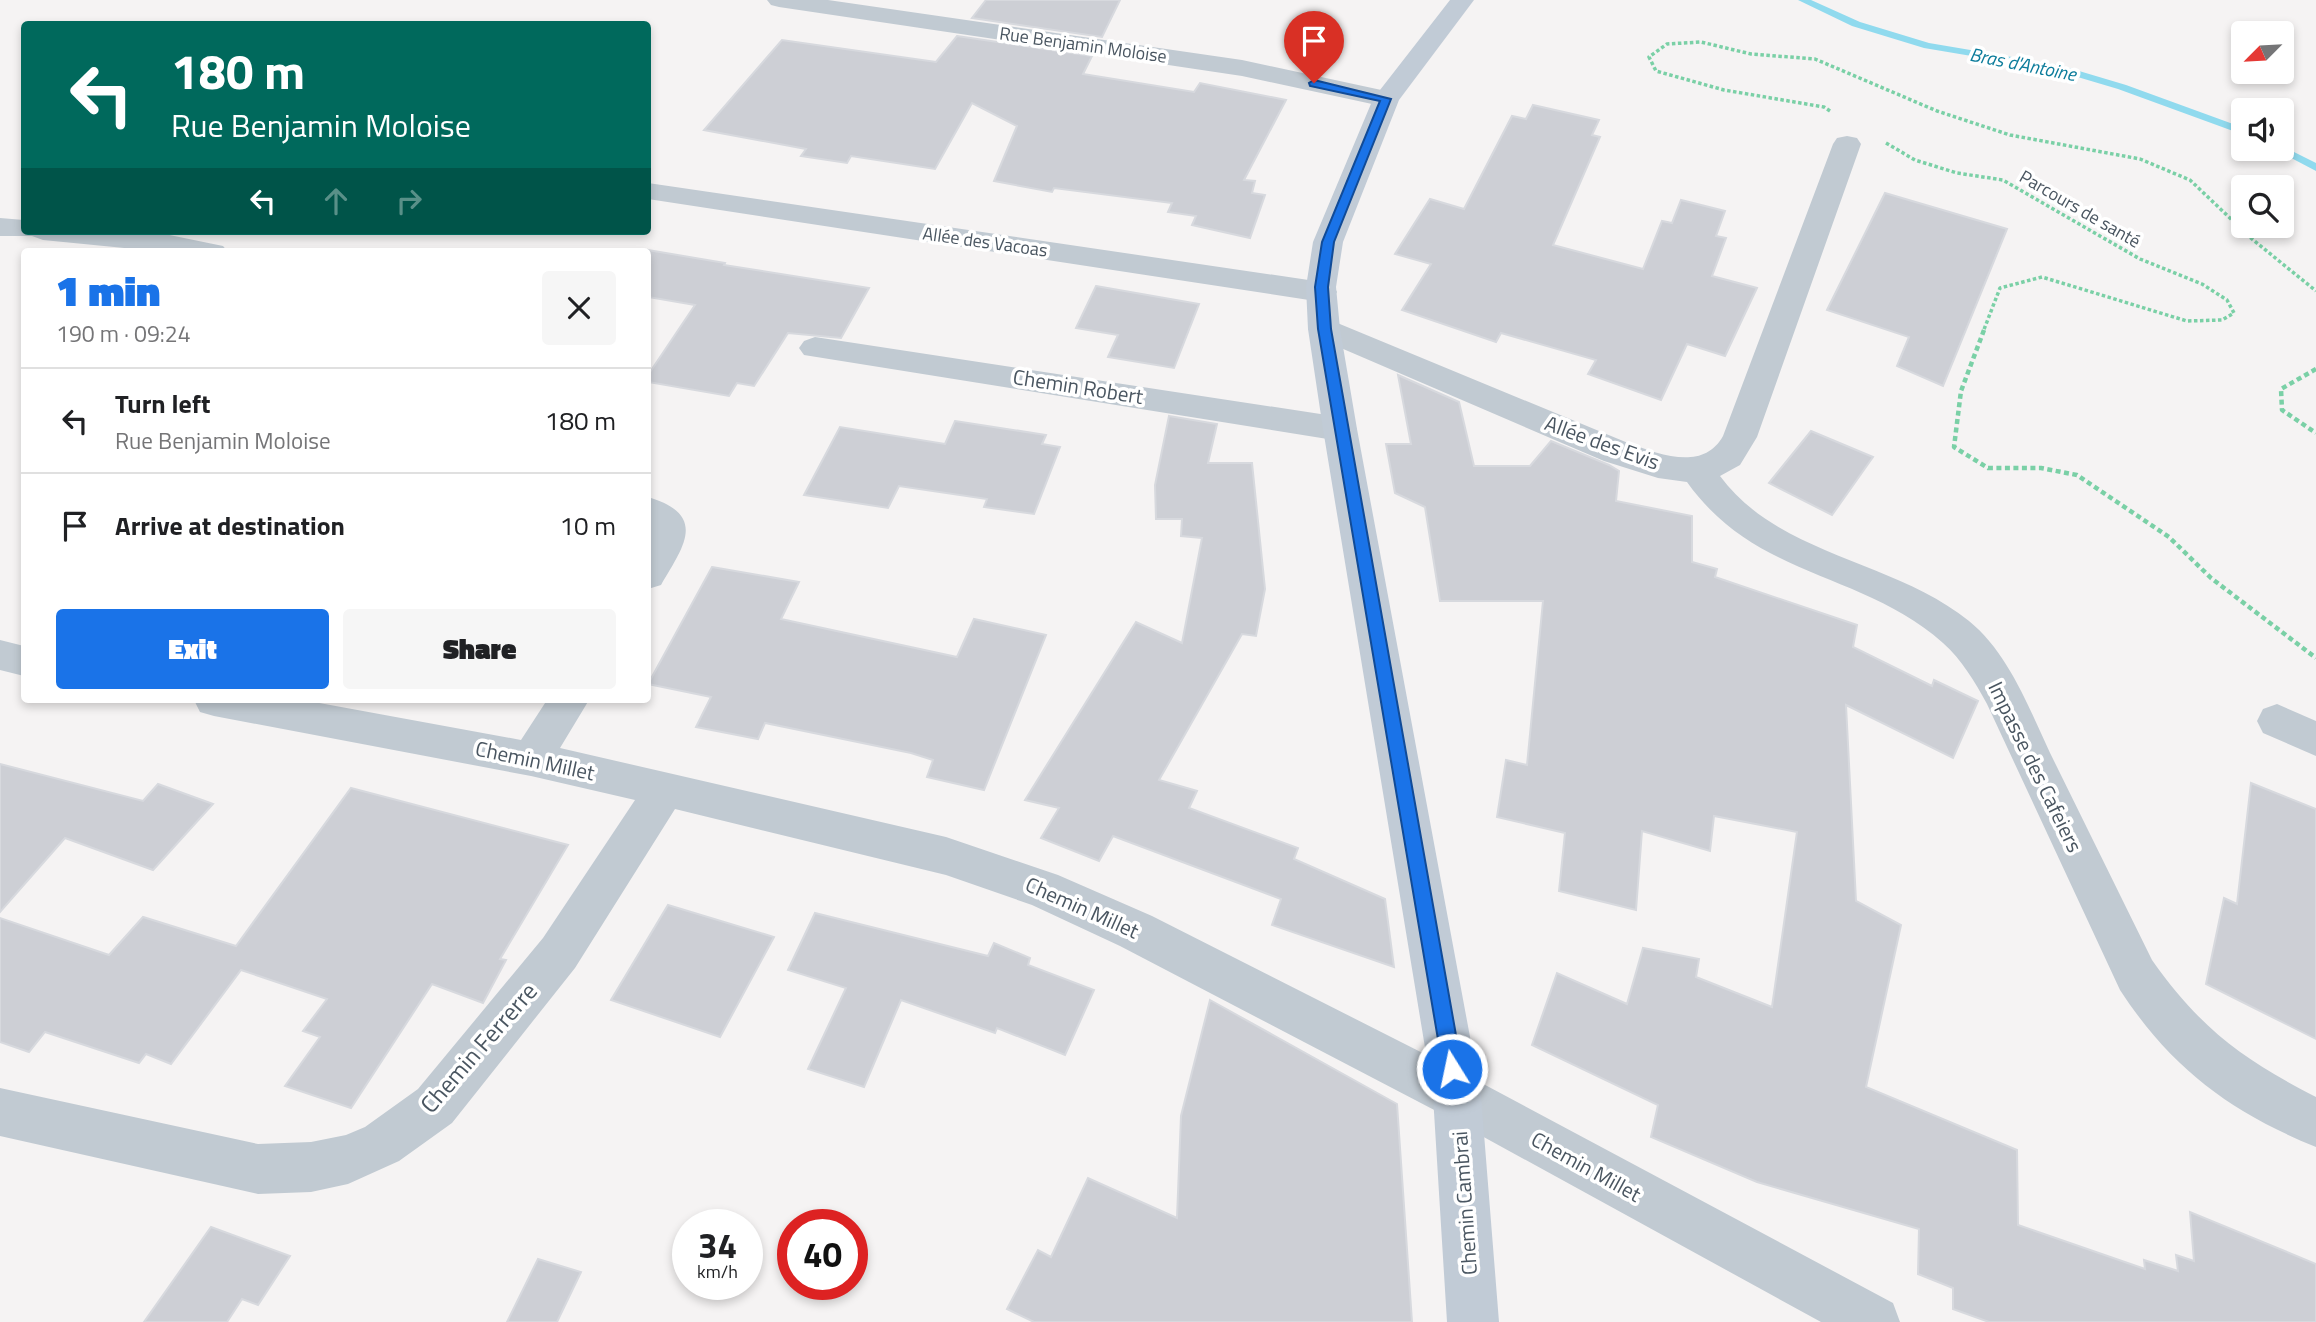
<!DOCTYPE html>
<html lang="en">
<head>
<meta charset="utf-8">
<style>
  :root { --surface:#fff; --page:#f6f6f6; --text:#202124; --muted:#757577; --line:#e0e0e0; --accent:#1a73e8 }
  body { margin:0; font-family:"Titillium Web",sans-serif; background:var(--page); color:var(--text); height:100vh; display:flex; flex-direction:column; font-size:26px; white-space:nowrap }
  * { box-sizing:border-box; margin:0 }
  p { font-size:23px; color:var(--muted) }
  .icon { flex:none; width:38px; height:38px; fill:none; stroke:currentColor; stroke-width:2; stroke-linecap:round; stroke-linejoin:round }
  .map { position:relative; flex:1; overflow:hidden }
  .side { position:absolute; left:21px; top:248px; width:630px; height:455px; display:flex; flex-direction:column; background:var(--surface); border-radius:7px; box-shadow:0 4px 10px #0003 }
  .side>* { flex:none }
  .banner { position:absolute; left:21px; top:21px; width:630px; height:214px; border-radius:7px; box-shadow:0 4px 10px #0003; background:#00695c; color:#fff; overflow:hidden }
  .needle { width:46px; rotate:246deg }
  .tools { position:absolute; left:2231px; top:21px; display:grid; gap:14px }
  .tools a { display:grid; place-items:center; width:63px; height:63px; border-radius:7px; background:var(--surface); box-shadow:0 4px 10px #0003; font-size:35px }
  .speed { position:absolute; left:672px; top:1209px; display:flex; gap:14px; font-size:35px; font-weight:700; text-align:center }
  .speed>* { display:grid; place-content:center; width:91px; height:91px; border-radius:50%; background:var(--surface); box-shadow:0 4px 10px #0003; line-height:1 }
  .speed small { font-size:18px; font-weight:400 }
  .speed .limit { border:10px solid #d22; background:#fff; color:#111 }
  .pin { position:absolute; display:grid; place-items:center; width:60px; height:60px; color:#fff; margin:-72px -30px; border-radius:50% 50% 50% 0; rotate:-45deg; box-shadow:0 0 7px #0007 }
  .pin .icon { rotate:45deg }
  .me { position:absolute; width:77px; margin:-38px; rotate:350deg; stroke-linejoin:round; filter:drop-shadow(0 0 5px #0008) }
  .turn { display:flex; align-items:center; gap:24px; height:147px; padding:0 35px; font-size:32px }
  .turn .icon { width:91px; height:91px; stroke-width:2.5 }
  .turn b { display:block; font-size:49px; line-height:60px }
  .lanes { display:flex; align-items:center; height:66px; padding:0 35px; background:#0003; justify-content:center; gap:35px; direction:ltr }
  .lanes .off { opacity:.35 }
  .round { display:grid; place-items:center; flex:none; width:74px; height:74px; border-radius:7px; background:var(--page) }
  .summary { display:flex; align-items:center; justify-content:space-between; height:119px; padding:0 35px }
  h1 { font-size:42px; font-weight:800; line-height:52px; color:var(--accent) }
  .primary-button { display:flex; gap:14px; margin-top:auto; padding:14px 35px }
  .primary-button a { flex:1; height:80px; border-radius:7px; background:var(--accent); color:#fff; font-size:28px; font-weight:800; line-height:80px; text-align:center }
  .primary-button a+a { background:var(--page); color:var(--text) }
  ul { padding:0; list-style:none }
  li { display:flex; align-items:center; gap:21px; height:105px; padding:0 35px; border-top:2px solid var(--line) }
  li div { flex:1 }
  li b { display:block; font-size:26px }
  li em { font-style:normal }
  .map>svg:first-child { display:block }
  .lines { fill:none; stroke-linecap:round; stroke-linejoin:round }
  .stream { fill:#90daee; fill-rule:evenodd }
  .building { fill:#cdcfd5; stroke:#d7d9de; stroke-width:2 }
  .path-far1 { stroke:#7ad0a6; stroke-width:3.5; stroke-dasharray:3.5 2.5; stroke-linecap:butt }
  .path { stroke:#7ad0a6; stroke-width:4.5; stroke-dasharray:5 3.5; stroke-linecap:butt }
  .street { fill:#c1cad2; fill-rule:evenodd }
  .secondary { fill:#c1cbd6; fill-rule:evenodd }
  .route { fill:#1a73e8; stroke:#114b97; stroke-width:2 }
  .labels { text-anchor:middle; stroke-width:7; stroke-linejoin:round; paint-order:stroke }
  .far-street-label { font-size:18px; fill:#4a5661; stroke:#fff }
  .far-water-label { font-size:19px; font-style:italic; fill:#0c7c9b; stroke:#fff }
  .street-label { font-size:21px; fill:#4a5661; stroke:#fff }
  .near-street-label { font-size:24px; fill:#4a5661; stroke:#fff }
</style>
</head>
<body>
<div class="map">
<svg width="2316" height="1322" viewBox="0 0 2316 1322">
  <rect width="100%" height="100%" fill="#f5f3f3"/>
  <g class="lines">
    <!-- stream -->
    <g class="stream">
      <path d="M1798,0H1811L1860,22L1929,43L2059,65L2126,85L2244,128V135L2118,89L2054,70L1924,48L1852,26Z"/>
      <path d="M2282,146L2316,163V171L2278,151L2276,149H2282Z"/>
    </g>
  </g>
  <!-- building -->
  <g class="building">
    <path d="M986,0H1120L1102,37L972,18Z"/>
    <path d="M957,36L1092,56L1083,74L1194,92L1200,83L1286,100L1244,180L1255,181L1252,193L1265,195L1250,238L1192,225L1196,216L1168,212L1172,203L1054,188L1052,192L994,181L1017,126L972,103L935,169L851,156L847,163L801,156L806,149L704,130L782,40L936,62Z"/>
    <path d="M1533,105L1599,120L1592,135L1600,137L1553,245L1643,269L1662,221L1672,223L1681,200L1725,211L1716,236L1726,238L1712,276L1757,288L1725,356L1687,344L1661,400L1588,374L1596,360L1501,333L1496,342L1402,310L1431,264L1395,254L1430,199L1464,209L1512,116L1526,119Z"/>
    <path d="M1885,193L2007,229L1943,386L1897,366L1909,337L1827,310Z"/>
    <path d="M648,250L725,263L724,265L869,288L841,338L788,333L754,386L737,383L729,396L648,382V375L695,305L648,297Z"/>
    <path d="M1096,286L1199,304L1174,368L1108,357L1118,335L1076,328Z"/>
    <path d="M1398,375L1459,402L1474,466H1530L1551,441L1609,465L1619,471L1616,501L1692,516V562L1717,569L1715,577L1857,625L1853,647L1932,686L1934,680L1978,701L1953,758L1846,705L1856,901L1901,925L1866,1087L2017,1150L2018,1225L2145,1269L2144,1260L2178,1271L2176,1255L2194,1261L2190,1212L2316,1264V1322H1989L1953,1309V1288L1918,1274L1919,1229L1757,1182L1651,1137L1658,1105L1532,1045L1557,973L1627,1004L1643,948L1699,959L1696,977L1772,1007L1797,832L1714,816L1710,851L1642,831L1636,910L1559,891L1565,833L1497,817L1506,760L1527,765L1543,601H1440L1425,507L1395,493L1386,444H1411Z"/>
    <path d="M1169,416L1217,424L1208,463H1252L1265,589L1256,636L1242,634L1159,780L1197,791L1189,808L1298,848L1294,859L1385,899L1394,967L1272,925L1281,899L1113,836L1099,861L1041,838L1059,808L1025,800L1136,622L1182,643L1202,538L1181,536L1182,519H1156L1155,485Z"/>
    <path d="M955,421L1046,435L1042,444L1060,447L1034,514L984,507L987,499L899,486L888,508L804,495L840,427L945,444Z"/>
    <path d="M1811,431L1873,457L1832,515L1769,483Z"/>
    <path d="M712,567L799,582L781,619L957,657L974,619L1046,635L984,790L927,777L933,760L911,753L765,723L758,739L696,727L711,697L648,684Z"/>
    <path d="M0,764L143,801L158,784L213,804L153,870L65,838L0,912Z"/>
    <path d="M2251,783L2316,809V1039L2206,984L2224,898L2237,904Z"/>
    <path d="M351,788L568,845L500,959L506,960L483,1003L432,984L351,1108L285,1086L320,1037L303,1031L327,999L241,970L171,1064L146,1054L139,1063L45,1032L29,1052L0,1042V918L109,955L143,917L236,946Z"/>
    <path d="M668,905L774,937L720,1037L611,1000Z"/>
    <path d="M815,913L988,956L994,943L1030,958L1028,965L1094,990L1065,1055L997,1028L995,1033L901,1000L864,1087L808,1069L846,988L788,970Z"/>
    <path d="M1210,1000L1397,1104L1412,1322H1034L1007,1309L1038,1250L1051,1257L1088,1178L1177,1218L1181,1116Z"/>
    <path d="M211,1227L290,1256L258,1305L242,1299L227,1322H144Z"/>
    <path d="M538,1259L581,1272L557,1322H507Z"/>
  </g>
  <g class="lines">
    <!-- path-far1 -->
    <g class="path-far1">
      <path d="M1830,111L1824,107L1724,90L1656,71L1649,57L1667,44L1701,42L1751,54L1815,59L1937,111L2010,135L2140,159L2190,180L2252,239L2316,291"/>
      <path d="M1886,143L1915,160L1957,173L2003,180L2140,259L2202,284L2227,300L2234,313L2222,320L2187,321L2042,277L2000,288L1983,332"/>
    </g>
    <!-- path -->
    <g class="path">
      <path d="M1984,330L1961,391L1954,447L1988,468H2041L2077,475L2169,537L2211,578L2316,658"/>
      <path d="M2316,369L2281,389L2282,410L2316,433"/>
    </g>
    <!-- street -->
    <g class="street">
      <path d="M767,0H828L1242,60L1386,91L1395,93L1399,99L1395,105L1386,107L1242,76L779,7L771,5Z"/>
      <path d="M1847,136L1857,138L1861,144L1757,437L1740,465L1720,476C1779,556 1894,560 1969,621C2012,656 2032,717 2056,765C2088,830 2120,895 2152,960C2200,1028 2242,1059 2316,1097V1147C2230,1112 2171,1068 2120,990L1987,704C1975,682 1962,660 1943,643C1862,571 1756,579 1687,482L1658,478L1604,461L1313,336L1308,329L1313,322L1324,319L1335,322L1628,443C1659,454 1703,472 1723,436L1833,144L1837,138Z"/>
      <path d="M648,183L1322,282L1333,285L1337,292L1333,299L1322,302L648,199Z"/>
      <path d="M0,218L24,220V231H150L223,246L228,252H165L43,240L32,236H0Z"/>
      <path d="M815,337L1340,417L1352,421L1357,429L1352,437L1340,441L804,355L799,348L804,341Z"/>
      <path d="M648,497C708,515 684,546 661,585L648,589V545L651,530L648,528Z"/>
      <path d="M0,640L24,646V676L0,670Z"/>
      <path d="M194,700H303L521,740L547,700H589L560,748L946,837L1058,875L1152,916L1474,1079L1893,1303L1900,1322H1821L1440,1113L1120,946L1032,905L946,875L675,809L575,968L452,1123L399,1161L348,1184L311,1192L258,1194L0,1136V1088L258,1144L311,1142L346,1135L365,1127L418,1089L543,938L635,800L531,776L214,716L200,712Z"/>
      <path d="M2277,704L2316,721V756L2263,733L2257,721L2263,709Z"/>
    </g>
    <!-- secondary -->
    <path class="secondary" d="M1450,0H1474L1399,100L1343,242L1336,287L1340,329L1357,429L1481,1096L1499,1322H1447L1433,1096L1323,429L1308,329L1306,287L1313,242L1373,99Z"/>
  </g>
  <!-- route -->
  <path class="route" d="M1314,80L1391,99L1334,242L1328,287L1331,329L1462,1069L1459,1076L1452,1079L1446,1076L1443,1069L1318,329L1315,287L1322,242L1380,101L1310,86L1309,83Z"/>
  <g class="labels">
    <!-- far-street labels -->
    <g class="far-street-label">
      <text transform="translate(1083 45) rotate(8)" y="6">Rue Benjamin Moloise</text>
      <text transform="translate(2080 209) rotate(30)" y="6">Parcours de santé</text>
      <text transform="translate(985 242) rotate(8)" y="6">Allée des Vacoas</text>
    </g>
    <!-- far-water labels -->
    <g class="far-water-label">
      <text transform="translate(2023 64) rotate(11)" y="7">Bras d'Antoine</text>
    </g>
    <!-- street labels -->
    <g class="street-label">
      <text transform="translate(1078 387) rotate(9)" y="7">Chemin Robert</text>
      <text transform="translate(1602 443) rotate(20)" y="7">Allée des Evis</text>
      <text transform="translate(535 761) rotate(12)" y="7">Chemin Millet</text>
      <text transform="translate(2035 767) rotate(64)" y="7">Impasse des Cafeiers</text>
      <text transform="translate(1082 908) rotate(24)" y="7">Chemin Millet</text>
      <text transform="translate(1586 1167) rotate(29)" y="7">Chemin Millet</text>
      <text transform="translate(1465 1203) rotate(-94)" y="7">Chemin Cambrai</text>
    </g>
    <!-- near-street labels -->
    <g class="near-street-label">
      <text transform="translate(479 1048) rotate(-49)" y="8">Chemin Ferrerre</text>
    </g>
  </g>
</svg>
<div class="tools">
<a><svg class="needle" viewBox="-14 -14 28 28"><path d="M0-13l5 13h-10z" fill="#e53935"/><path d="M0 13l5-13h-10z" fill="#757577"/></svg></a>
<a><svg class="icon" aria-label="sound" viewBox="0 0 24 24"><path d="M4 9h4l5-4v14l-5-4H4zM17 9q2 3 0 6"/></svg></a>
<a><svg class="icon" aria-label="search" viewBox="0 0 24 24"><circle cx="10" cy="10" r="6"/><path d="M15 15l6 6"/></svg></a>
</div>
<div class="speed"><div>34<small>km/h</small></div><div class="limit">40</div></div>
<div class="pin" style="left:1314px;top:83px;background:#d93025"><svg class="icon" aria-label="arrive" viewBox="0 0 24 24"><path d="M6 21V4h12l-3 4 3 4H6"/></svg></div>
<svg class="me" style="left:1452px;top:1069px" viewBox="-20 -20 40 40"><circle r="17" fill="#1a73e8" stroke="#fff" stroke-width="3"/><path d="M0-11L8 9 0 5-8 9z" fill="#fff"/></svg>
<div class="banner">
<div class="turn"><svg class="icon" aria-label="left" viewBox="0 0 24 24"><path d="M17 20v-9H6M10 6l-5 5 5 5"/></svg><div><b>180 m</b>Rue Benjamin Moloise</div></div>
<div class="lanes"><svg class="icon" aria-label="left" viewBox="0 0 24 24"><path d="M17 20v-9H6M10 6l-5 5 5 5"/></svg><svg class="icon off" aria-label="ahead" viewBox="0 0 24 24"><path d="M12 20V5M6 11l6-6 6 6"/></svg><svg class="icon off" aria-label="right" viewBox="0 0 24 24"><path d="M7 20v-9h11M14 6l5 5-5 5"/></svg></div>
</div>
<section class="side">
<div class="summary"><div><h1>1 min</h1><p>190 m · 09:24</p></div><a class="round"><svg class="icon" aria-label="close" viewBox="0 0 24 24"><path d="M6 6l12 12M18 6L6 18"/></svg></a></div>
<ul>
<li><svg class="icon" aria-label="left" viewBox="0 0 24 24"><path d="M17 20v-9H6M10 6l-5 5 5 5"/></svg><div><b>Turn left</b><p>Rue Benjamin Moloise</p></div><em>180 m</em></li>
<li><svg class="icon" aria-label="arrive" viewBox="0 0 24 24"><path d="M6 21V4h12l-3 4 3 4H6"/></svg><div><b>Arrive at destination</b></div><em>10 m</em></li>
</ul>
<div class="primary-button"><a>Exit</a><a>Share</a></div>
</section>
</div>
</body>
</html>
